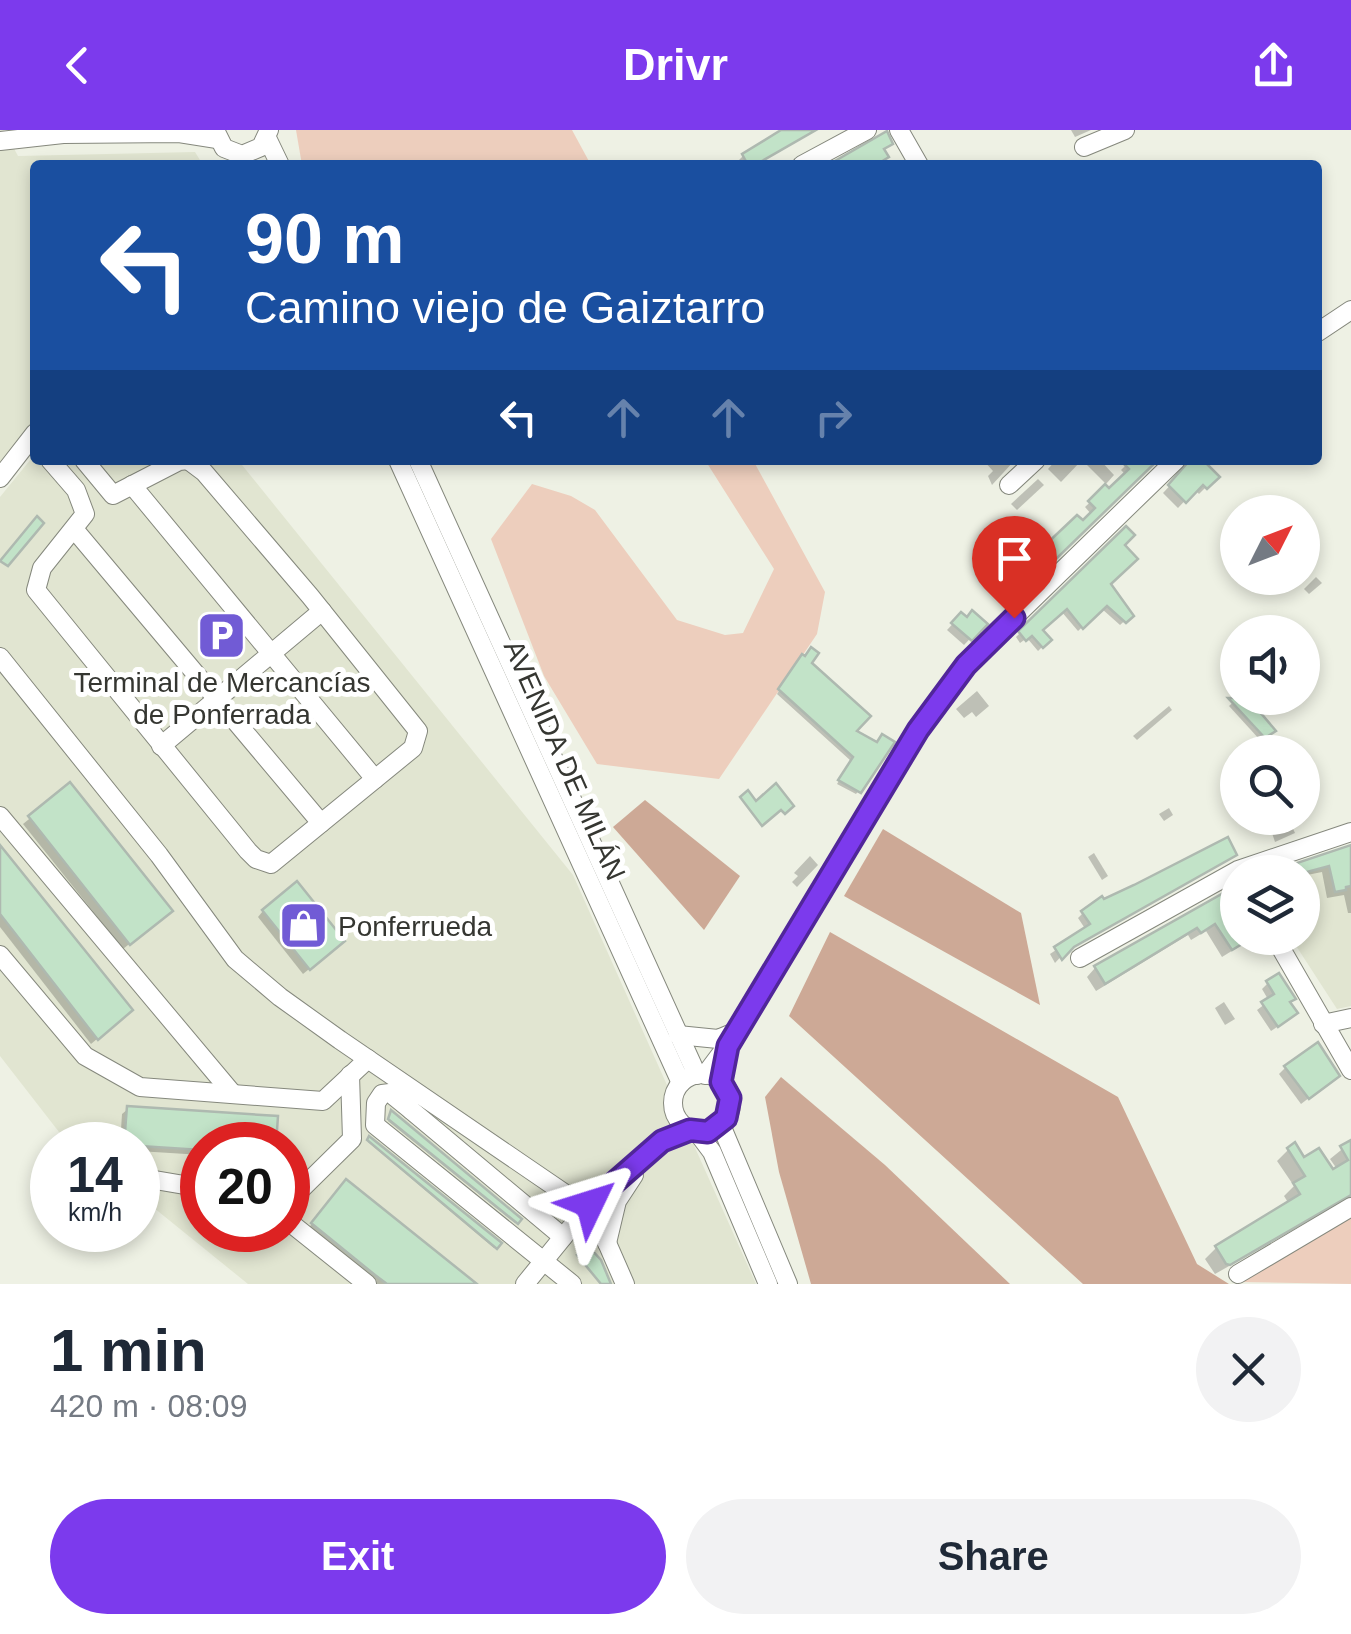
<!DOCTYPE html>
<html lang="en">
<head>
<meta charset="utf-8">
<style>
  :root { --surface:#fff; --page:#f2f2f3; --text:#1f2937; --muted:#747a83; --accent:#7c3aed }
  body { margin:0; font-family:Helvetica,sans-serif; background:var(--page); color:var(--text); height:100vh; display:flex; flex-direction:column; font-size:38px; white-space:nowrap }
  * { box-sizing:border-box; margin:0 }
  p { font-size:32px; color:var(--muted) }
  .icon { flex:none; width:55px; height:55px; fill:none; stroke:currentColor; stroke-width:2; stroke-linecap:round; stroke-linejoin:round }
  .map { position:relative; height:1154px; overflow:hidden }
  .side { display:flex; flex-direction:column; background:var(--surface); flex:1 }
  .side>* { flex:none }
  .banner { position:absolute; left:30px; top:30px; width:1292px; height:305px; border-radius:10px; box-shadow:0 5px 15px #0003; background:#1a4fa0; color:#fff; overflow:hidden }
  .needle { width:65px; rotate:48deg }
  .tools { position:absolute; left:1220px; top:365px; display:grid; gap:20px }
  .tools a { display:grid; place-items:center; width:100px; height:100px; border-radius:50%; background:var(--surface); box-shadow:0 5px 15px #0003; font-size:50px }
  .speed { position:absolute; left:30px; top:992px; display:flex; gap:20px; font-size:50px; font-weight:700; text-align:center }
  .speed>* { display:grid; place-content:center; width:130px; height:130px; border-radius:50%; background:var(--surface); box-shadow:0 5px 15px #0003; line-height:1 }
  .speed small { font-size:25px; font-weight:400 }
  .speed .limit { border:15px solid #d22; background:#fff; color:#111 }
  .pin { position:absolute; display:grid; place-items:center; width:85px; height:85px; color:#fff; margin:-102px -42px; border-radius:50% 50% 50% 0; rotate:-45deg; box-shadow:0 0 10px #0007 }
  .pin .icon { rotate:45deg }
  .me { position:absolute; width:110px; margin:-55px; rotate:49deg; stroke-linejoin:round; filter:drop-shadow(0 0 8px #0008) }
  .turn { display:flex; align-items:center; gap:35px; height:210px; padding:0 50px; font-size:45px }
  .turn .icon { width:130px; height:130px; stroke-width:2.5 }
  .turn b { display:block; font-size:70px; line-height:85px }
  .lanes { display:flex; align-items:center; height:95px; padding:0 50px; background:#0003; justify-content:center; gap:50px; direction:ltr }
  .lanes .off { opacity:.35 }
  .round { display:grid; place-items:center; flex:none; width:105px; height:105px; border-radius:52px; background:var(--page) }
  .summary { display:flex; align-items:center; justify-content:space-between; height:170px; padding:0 50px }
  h1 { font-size:60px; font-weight:700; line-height:75px }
  .primary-button { display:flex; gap:20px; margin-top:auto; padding:20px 50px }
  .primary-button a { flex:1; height:115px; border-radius:60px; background:var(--accent); color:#fff; font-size:40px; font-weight:700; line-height:115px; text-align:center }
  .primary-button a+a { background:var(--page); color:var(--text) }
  header { display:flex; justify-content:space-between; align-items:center; height:130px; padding:0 50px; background:var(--accent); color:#fff; font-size:45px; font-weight:700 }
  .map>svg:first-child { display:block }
  .built { fill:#e1e5d1; fill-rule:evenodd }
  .green { fill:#edcebd }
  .forest { fill:#cda996 }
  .shadow { fill:#0003 }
  .building { fill:#c2e3c8; stroke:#aeb9b0; stroke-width:2.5 }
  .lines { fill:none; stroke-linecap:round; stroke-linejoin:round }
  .minor-casing { stroke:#85887d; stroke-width:20 }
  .minor { stroke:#fff; stroke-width:18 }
  .route-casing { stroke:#51269a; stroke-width:25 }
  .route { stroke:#7c3aed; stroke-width:18 }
  .labels { text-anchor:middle; stroke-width:10; stroke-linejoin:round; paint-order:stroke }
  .poi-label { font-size:28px; fill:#353631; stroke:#fff }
  .street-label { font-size:28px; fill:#353631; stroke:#fff }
</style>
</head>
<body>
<header><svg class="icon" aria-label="back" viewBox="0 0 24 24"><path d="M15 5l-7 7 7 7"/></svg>Drivr<svg class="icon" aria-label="share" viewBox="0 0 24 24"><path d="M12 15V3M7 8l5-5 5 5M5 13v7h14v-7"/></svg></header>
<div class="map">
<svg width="1351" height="1154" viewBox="0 0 1351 1154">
  <rect width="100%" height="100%" fill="#eef1e4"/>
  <!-- built -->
  <g class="built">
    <path d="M0,0H4L18,26L195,22L203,35H35V295L0,341Z"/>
    <path d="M35,324V330H238L573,745L756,1154H248L138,1065V1015H75L59,1002L0,926V367ZM202,1015H288V1100H202Z"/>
    <path d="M1351,731V876L1337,879L1291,808H1302L1303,745L1313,739Z"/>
  </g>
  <!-- green -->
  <g class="green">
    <path d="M296,0H572L591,35H302Z"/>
    <path d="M705,330H753L825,462L817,504L719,649L597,634L544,546L491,409L532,354L571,366L595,380L677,490L725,505L743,503L774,439Z"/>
    <path d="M1351,1086V1154L1239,1152Z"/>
  </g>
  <!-- forest -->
  <g class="forest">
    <path d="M645,670L740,746L704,800L613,697Z"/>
    <path d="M883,699L1021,783L1040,875L844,766Z"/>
    <path d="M830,802L1118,967L1197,1134L1229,1154H1083L789,886Z"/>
    <path d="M781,947L885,1035L1010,1154H811L779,1042L765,967Z"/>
  </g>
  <!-- shadow -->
  <g class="shadow">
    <path d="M788,0H817L755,35H742L739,30L743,26Z"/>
    <path d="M1071,0H1091L1075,7Z"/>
    <path d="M983,330H1015L992,355L988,346L993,341Z"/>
    <path d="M1056,330H1082L1061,352L1048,339Z"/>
    <path d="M1082,330H1100L1114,345L1106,354Z"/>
    <path d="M1131,330H1155L1048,433L1039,424L1077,388L1082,394L1092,385L1085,377L1105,358L1109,362L1126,345L1121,340Z"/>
    <path d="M1194,330H1200L1216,347L1199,364L1195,360L1178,378L1163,363Z"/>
    <path d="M1038,349L1044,355L1017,380L1011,374Z"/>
    <path d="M1126,400L1108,454L1131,485L1120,495L1102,479L1078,501L1061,481L1040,500L1049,510L1038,521L1027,508L1020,513L1016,507Z"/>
    <path d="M1016,405L1025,429L1038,443L1020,461L990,429Z"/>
    <path d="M1316,447L1322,453L1309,464L1304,459Z"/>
    <path d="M961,485L984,494L964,515L947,500Z"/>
    <path d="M805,529L876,639L856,664L837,654L851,631L777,564L799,530Z"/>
    <path d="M977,561L989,576L976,587L972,582L964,588L956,579Z"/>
    <path d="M1238,568H1244L1272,601L1269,604L1260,610L1229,576Z"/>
    <path d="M1169,576L1172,580L1137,610L1133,606Z"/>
    <path d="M70,656L164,786L123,819L23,694Z"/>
    <path d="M1169,678L1173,685L1164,691L1159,684Z"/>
    <path d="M1290,692L1295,703L1275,712L1271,700Z"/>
    <path d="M1227,711L1234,725L1229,730L1066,821L1055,833L1050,824L1086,800L1078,788L1083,783L1098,772Z"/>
    <path d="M1351,718V783H1348L1344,765L1327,768L1322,742L1302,746V742H1278Z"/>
    <path d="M0,719L124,886L91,914L0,797Z"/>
    <path d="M1094,723L1108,746L1102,750L1088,727Z"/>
    <path d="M810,726L818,735L797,757L792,752L798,746L794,743Z"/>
    <path d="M1226,764L1238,808H1250L1243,814L1222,827L1206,801L1191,810L1188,805L1096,861L1087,847L1095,838Z"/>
    <path d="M263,781L336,817L303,844L258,787Z"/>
    <path d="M1268,853L1288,873L1289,889L1271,901L1257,880L1269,871L1262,859Z"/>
    <path d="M1224,872L1235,889L1225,895L1215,878Z"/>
    <path d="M1285,938L1330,952L1301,974L1279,944Z"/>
    <path d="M128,979L274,1015H202V1025L138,1021V1015H120L122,984Z"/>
    <path d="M391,984L518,1089L515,1093L388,991Z"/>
    <path d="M369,1010L498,1114L494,1118L368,1012Z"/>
    <path d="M1351,1012V1067L1215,1144L1205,1129L1216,1118L1289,1074L1284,1066L1294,1056L1277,1031L1288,1020L1332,1043L1337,1039L1330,1029Z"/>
    <path d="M341,1058L468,1154H374L307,1100Z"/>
  </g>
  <!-- building -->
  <g class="building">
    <path d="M781,0H816L755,35H748L742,24Z"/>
    <path d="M887,1L893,14L884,19L889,27L884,30L888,35H828Z"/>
    <path d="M1120,330H1158L1055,430L1042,418L1077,385L1083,390L1095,378L1088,371L1105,354L1109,358L1129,339Z"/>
    <path d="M1190,330H1203L1220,347L1207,359L1203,355L1186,373L1168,355Z"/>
    <path d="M37,386L44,393L8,436L0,431Z"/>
    <path d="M1126,396L1135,405L1125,415L1138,429L1111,454L1134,486L1126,493L1107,476L1083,499L1067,479L1043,500L1052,510L1043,518L1032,506L1026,511L1018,501Z"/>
    <path d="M1033,398L1046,412L1028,429L1041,443L1026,459L992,424L1017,402L1022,408Z"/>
    <path d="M972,480L988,494L972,511L951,493L961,482L967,487Z"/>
    <path d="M811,517L819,523L812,533L871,586L857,601L877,612L882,604L895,612L861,663L838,650L853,627L778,559L802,524L805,526Z"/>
    <path d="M1228,568H1248L1276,601L1265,608Z"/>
    <path d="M70,652L173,781L130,815L28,686Z"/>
    <path d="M776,653L794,676L785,684L781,680L762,696L740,667L748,660L756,671Z"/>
    <path d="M1228,707L1237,725L1074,817L1062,830L1054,817L1090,794L1081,781L1102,766L1104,769L1134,755Z"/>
    <path d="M0,715L133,880L98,910L0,784Z"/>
    <path d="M1351,715V756L1346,757V760L1335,762L1329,736L1307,742H1270Z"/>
    <path d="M297,751L345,811L310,840L262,780Z"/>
    <path d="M1227,761L1238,778V808H1252L1232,820L1215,794L1201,803L1197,798L1105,854L1094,836Z"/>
    <path d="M1279,843L1296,869L1290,872L1298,883L1278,897L1261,872L1274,864L1266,851Z"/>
    <path d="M1318,912L1340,946L1309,969L1284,936Z"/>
    <path d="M127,976L278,986L276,1015H202V1020L124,1015Z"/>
    <path d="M391,980L522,1089L518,1094L388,989Z"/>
    <path d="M369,1006L502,1113L497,1119L367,1010Z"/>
    <path d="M1351,1010V1065L1230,1135L1226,1134L1215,1116L1300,1064L1293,1053L1305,1046L1287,1018L1295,1012L1304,1027L1319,1018L1333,1039L1348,1030L1340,1016Z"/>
    <path d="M346,1049L477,1154H387L375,1145L311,1093Z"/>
    <path d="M588,1116L601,1130L611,1154H601L577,1125Z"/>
  </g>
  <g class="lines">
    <defs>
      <g id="minor">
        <path d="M215,0L224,18L242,25L261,17L269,0"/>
        <path d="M899,0L919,35"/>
        <path d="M267,8L280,35"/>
        <path d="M0,11L63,4L179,3L217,9"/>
        <path d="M1084,17L1125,0"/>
        <path d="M802,35L867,0"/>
        <path d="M1318,202L1351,180"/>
        <path d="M50,330L76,360L85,384L42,438L36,460L248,721L256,729L271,734L413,618L418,601L310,466L204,342L188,330"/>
        <path d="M84,330L113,365L179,331L188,330"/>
        <path d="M398,330L681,953"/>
        <path d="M418,330L697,945"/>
        <path d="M0,348L35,303"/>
        <path d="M132,355L375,649"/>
        <path d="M1009,355L1036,330"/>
        <path d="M74,399L321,693"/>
        <path d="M0,527L159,725L235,829L280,867L340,910L564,1063L590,1074L662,1011L690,1000"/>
        <path d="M161,616L322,481"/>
        <path d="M0,686L233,964"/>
        <path d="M1275,808L1351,940"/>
        <path d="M0,825L85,926L140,957L323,971L368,929"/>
        <path d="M1080,828L1238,740L1351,702"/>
        <path d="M1323,894L1351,888"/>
        <path d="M678,905L718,909L737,901"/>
        <circle cx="702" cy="973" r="29"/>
        <path d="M705,945L738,901L918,599L965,535L1176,330"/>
        <path d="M407,969L411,980L563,1107"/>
        <path d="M411,980L390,963L382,964L376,973L375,995L572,1154"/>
        <path d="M721,995L788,1154"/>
        <path d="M697,1002L712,1022L768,1154"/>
        <path d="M149,1049L202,1058"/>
        <path d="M288,1072L352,1009L350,945"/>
        <path d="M288,1091L367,1154"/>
        <path d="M607,1113L617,1071L634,1045"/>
        <path d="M1238,1144L1351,1077"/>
        <path d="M525,1154L590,1074L625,1154"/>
      </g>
    </defs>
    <!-- minor casing -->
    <use href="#minor" class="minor-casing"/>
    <!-- minor -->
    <use href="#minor" class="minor"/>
  </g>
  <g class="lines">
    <defs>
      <path id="route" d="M590,1074L662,1011L690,1000L708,1002L726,988L730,968L721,952L728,916L918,600L966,535L1014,488"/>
    </defs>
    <!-- route casing -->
    <use href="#route" class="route-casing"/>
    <!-- route -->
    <use href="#route" class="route"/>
  </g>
  <!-- icons -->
  <defs>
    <symbol id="parking-square" viewBox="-11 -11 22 22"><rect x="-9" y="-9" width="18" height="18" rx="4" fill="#715bd5" stroke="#fff"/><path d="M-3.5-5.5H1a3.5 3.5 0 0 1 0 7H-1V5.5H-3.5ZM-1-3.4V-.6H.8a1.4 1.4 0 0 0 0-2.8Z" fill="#fff"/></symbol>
    <symbol id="shop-square" viewBox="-11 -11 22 22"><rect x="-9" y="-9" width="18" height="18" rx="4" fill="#715bd5" stroke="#fff"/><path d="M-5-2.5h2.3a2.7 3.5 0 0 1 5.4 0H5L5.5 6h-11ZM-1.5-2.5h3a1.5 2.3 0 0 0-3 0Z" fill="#fff"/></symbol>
  </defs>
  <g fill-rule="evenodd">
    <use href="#parking-square" x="194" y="478" width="55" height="55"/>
    <use href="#shop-square" x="276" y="768" width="55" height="55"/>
  </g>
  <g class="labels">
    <!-- poi labels -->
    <g class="poi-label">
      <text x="222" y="562">Terminal de Mercancías<tspan x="222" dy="32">de Ponferrada</tspan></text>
      <text x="338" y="806" text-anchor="start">Ponferrueda</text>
    </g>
    <!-- street labels -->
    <g class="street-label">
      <text transform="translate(565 630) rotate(66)" y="10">AVENIDA DE MILÁN</text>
    </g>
  </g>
</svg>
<div class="tools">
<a><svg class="needle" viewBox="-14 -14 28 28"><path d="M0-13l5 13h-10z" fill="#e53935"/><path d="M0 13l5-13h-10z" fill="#747a83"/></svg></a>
<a><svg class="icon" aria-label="sound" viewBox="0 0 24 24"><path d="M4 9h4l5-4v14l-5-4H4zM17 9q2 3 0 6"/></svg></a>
<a><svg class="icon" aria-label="search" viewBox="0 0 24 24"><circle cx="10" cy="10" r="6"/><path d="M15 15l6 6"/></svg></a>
<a><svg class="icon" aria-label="layers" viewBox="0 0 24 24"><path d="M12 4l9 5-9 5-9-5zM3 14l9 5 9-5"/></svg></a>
</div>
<div class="speed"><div>14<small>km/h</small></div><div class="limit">20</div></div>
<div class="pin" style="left:1014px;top:488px;background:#d93025"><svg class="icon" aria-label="arrive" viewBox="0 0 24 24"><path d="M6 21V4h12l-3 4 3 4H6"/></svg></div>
<svg class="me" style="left:590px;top:1074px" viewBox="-20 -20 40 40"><path d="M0-17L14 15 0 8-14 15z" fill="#7c3aed" stroke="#fff" stroke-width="4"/></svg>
<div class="banner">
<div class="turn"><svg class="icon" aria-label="left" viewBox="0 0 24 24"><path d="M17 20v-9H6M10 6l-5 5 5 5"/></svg><div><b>90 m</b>Camino viejo de Gaiztarro</div></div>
<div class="lanes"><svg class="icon" aria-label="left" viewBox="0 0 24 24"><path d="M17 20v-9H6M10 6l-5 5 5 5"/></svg><svg class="icon off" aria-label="ahead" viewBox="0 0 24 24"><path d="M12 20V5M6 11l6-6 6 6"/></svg><svg class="icon off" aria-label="ahead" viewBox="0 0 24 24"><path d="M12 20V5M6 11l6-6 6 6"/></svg><svg class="icon off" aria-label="right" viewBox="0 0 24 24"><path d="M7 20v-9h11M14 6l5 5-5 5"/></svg></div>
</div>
</div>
<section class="side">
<div class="summary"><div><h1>1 min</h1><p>420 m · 08:09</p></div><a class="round"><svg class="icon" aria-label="close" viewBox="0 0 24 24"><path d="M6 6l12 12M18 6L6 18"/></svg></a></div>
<div class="primary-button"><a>Exit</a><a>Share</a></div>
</section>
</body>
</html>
